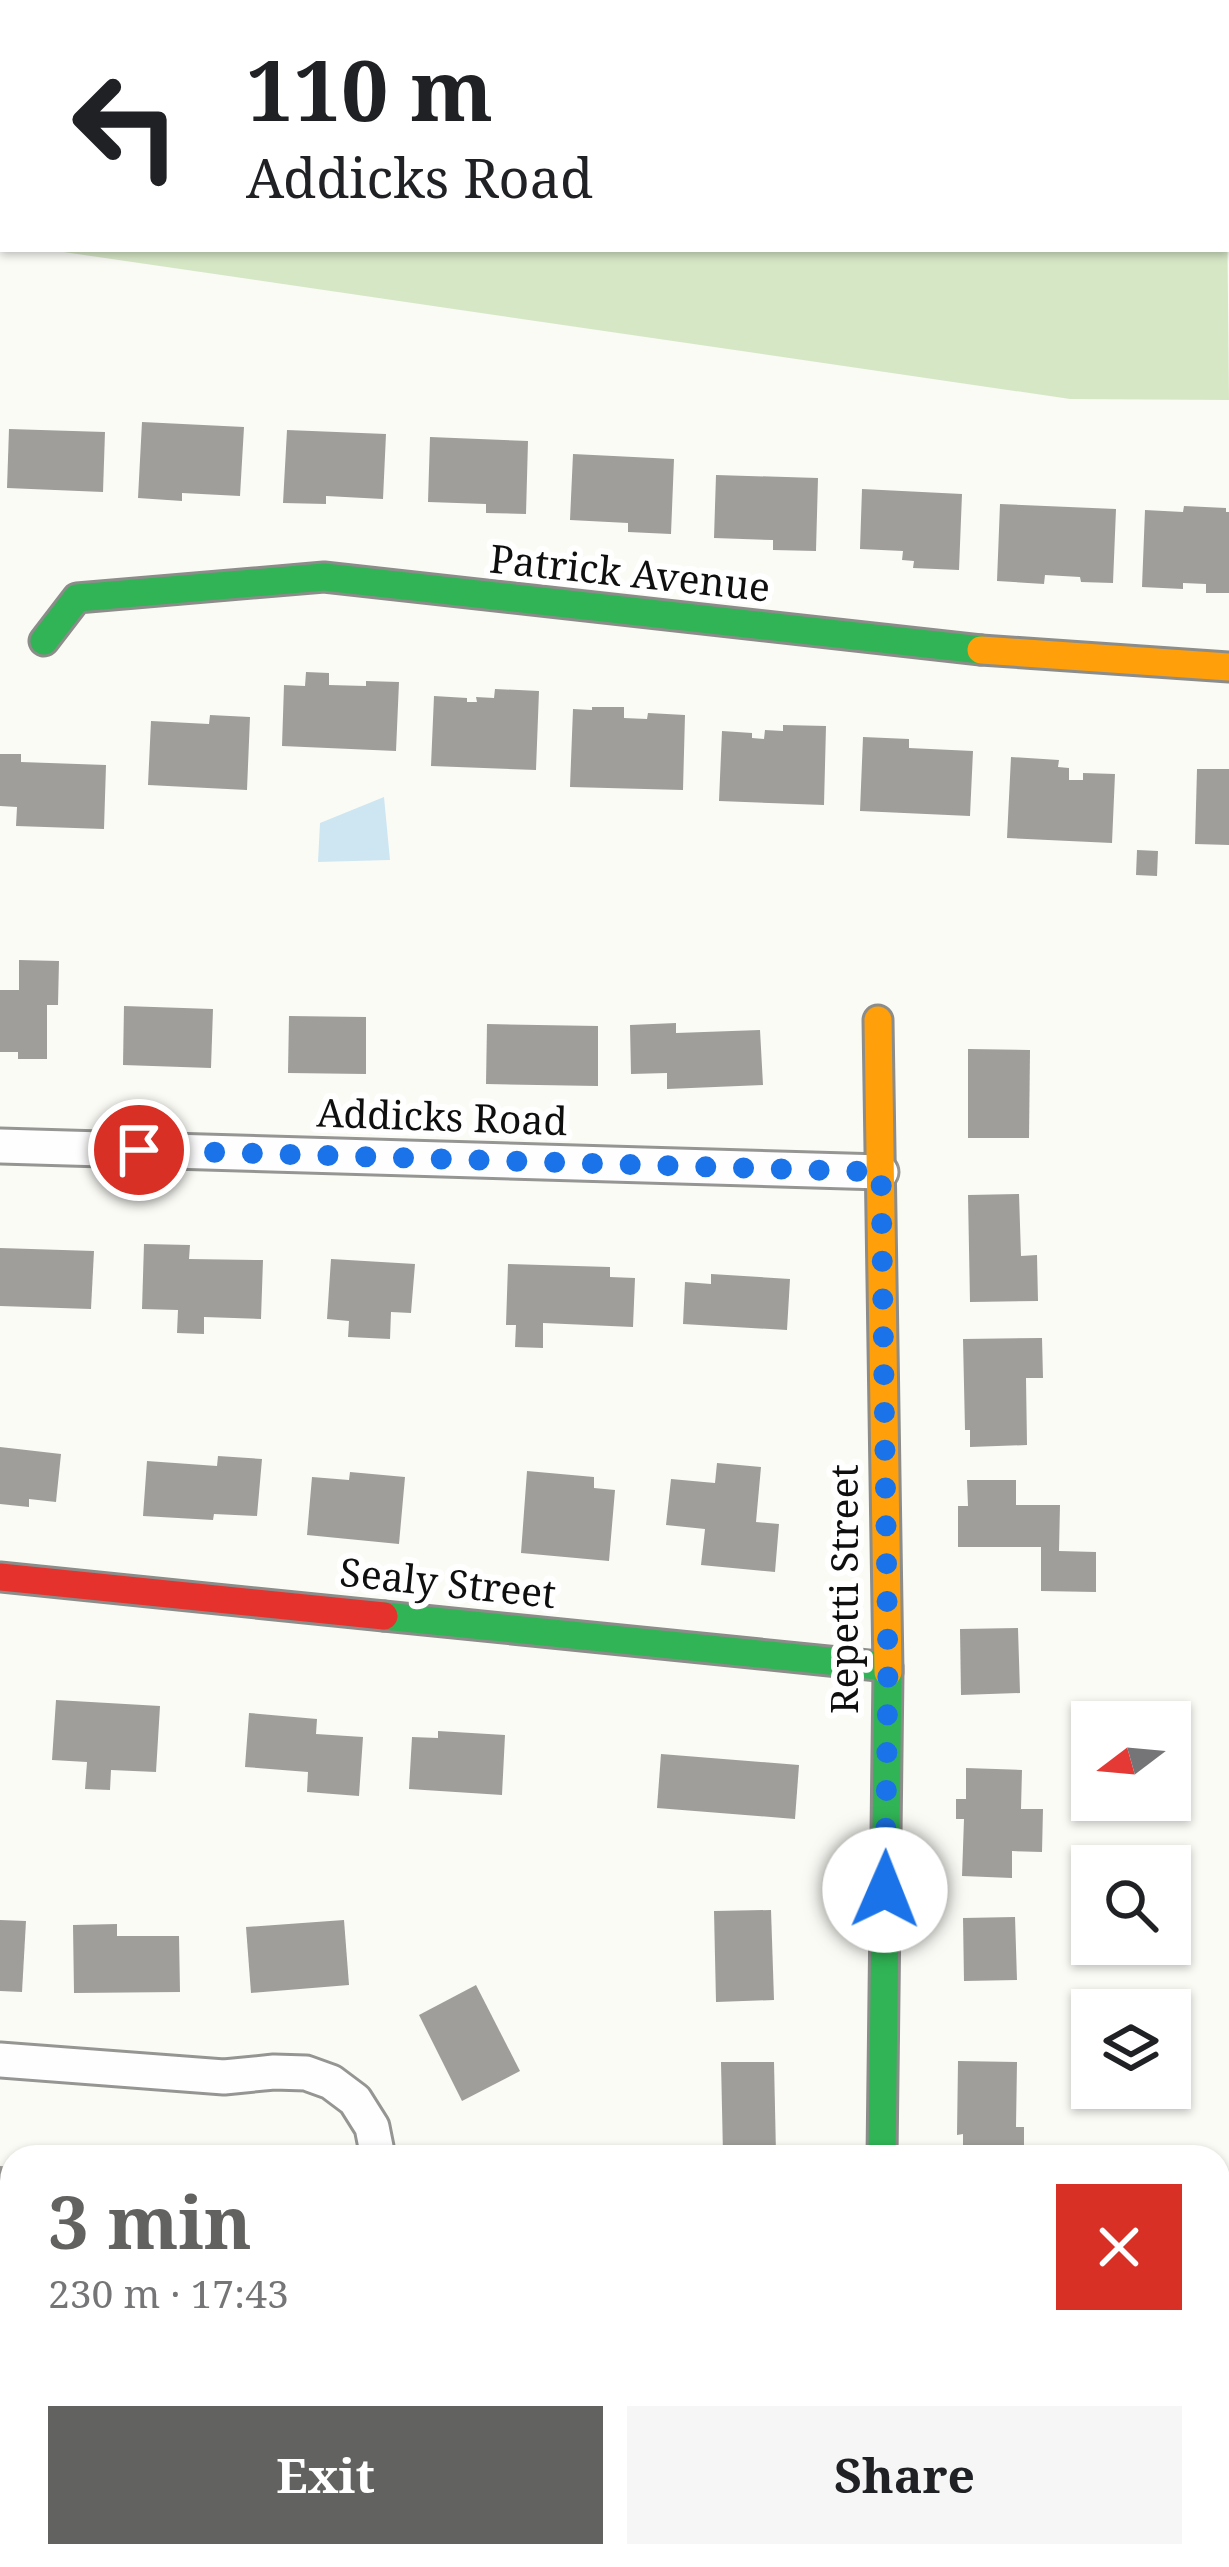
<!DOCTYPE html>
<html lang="en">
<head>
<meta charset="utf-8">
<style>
  :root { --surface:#fff; --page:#f6f6f6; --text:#202124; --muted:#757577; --accent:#626260 }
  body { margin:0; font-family:"Noto Serif",serif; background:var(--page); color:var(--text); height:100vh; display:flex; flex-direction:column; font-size:45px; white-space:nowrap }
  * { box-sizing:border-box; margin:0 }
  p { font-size:39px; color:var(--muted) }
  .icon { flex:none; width:66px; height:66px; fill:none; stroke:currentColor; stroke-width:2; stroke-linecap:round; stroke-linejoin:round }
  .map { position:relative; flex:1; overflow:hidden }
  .drawer { position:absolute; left:0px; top:2145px; width:1230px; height:423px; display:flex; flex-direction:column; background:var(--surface); border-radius:36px 36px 0 0; box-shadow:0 3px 9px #0004 }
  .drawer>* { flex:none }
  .top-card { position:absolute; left:0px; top:0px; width:1230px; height:252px; box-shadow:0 3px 9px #0004; background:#fff; color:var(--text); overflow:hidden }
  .needle { width:78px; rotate:254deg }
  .tools { position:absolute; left:1071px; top:1701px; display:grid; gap:24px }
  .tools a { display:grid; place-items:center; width:120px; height:120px; border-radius:0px; background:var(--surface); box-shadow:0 3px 9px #0004; font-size:60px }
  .pin { position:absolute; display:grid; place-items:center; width:102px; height:102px; color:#fff; margin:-51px; border:6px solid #fff; border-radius:50%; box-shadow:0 3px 12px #0007 }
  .me { position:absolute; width:132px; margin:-66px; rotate:1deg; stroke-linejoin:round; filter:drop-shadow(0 0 9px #0008) }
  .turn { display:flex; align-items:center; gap:42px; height:252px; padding:0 48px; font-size:54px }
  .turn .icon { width:156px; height:156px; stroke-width:2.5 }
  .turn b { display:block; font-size:84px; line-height:102px }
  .round { display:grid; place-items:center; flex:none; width:126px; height:126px; border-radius:0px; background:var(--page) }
  .head { display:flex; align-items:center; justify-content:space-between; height:204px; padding:0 48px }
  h1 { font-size:72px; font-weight:700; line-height:90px; color:var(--accent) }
  .action { display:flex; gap:24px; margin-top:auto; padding:24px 48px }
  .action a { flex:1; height:138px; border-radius:0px; background:var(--accent); color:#fff; font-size:48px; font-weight:700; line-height:138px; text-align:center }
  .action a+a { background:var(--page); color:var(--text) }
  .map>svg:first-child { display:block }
  .green { fill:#e5efd7 }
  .forest { fill:#d6e7c6 }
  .water { fill:#cee6f2 }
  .building { fill:#9f9e9b }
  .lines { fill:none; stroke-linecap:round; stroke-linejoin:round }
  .street-casing { stroke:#959593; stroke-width:39 }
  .fast-casing { stroke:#8c8c8a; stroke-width:33 }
  .slow-casing { stroke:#8c8c8a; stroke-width:33 }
  .jam-casing { stroke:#8c8c8a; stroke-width:33 }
  .street { stroke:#fefefe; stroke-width:33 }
  .fast { stroke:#30b455; stroke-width:27 }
  .slow { stroke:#ff9f0a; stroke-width:27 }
  .jam { stroke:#e5322d; stroke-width:27 }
  .route { stroke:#1a73e8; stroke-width:21; stroke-dasharray:0 37.8 }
  .labels { text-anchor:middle; stroke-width:12; stroke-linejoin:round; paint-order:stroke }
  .street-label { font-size:39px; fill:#0f0f0f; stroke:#fff }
</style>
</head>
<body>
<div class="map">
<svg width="1229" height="2567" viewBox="0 0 1229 2567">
  <rect width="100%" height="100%" fill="#fbfbf6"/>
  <!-- green -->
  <path class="green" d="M0,0H1229V198L1227,3H3V220H0Z"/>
  <!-- forest -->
  <path class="forest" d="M1227,198L1229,400L1070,399L43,249H1227Z"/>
  <!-- water -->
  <path class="water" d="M384,797L390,860L318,862L320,823Z"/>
  <!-- building -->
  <g class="building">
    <path d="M142,422L244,427L240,496L182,493V501L138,498Z"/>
    <path d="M9,429L105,432L103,492L7,488Z"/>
    <path d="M287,430L386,434L383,499L326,496V504L283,503Z"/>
    <path d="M430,437L528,441L526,514L486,513V504L428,502Z"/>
    <path d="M573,454L674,459L671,534L628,532V523L570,520Z"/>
    <path d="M716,475L818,478L816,551L773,550V540L714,538Z"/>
    <path d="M862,489L962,494L959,570L913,568L914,561L902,560L903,551L860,549Z"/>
    <path d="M1000,504L1116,509L1113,583L1081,582L1080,577L1045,575L1044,584L997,581Z"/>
    <path d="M1184,506L1226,508V512H1229V593H1206V584L1183,583V589L1142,587L1145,510L1183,512Z"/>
    <path d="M306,672L329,673V685L366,686V681L399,682L396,751L282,746L284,685L305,686Z"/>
    <path d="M495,689L539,691L536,770L431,766L434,696L467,698V702H477L476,697L494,698Z"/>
    <path d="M592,707H624V718L647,719L648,713L685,715L683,790L570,787L573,709L592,710Z"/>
    <path d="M210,715L250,717L247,790L148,785L151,721L209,724Z"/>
    <path d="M783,725L826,726L824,805L719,801L722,731L752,733V738L764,739L765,730L783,731Z"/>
    <path d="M863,737L909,739V748L973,751L970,816L860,811Z"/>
    <path d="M0,754H21V762L106,765L104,829L16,826L17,807L0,806Z"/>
    <path d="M1011,757L1059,760L1058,767L1069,768V780H1083V773L1115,774L1112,843L1007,838Z"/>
    <path d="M1197,769H1229V845L1195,844Z"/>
    <path d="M1137,850L1158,851L1157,876L1136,875Z"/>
    <path d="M19,960L59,961L58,1005H47V1059H18V1052H0V990H19Z"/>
    <path d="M124,1006L213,1009L211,1068L123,1065Z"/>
    <path d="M289,1016L366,1017V1074L288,1073Z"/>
    <path d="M676,1023V1033L760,1030L763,1085L667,1089V1073L631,1074L630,1025Z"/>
    <path d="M487,1024L598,1026V1086L486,1084Z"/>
    <path d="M968,1049L1030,1050L1029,1138H968Z"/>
    <path d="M1019,1194L1021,1256L1037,1255L1038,1301L970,1302L968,1195Z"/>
    <path d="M144,1244L190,1245L189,1259L263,1260L261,1319L204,1317V1334L177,1333L178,1310L142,1309Z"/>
    <path d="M0,1248L94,1251L91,1309L0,1306Z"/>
    <path d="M331,1259L415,1264L411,1313L391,1312L390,1339L348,1337L349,1321L327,1319Z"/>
    <path d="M508,1264L610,1267V1277L635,1278L633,1327L543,1323V1348L515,1347L516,1325H506Z"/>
    <path d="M711,1274L790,1279L787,1330L683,1324L685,1282L711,1284Z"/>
    <path d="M1042,1338L1043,1378H1026L1027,1445L970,1447V1430H965L963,1339Z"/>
    <path d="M0,1447L61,1454L56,1502L29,1499V1507L0,1504Z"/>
    <path d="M218,1456L262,1459L257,1516L214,1514L213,1520L143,1516L147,1461L217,1466Z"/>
    <path d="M717,1463L761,1467L756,1522L779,1524L775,1572L701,1565L705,1529L666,1525L671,1479L715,1483Z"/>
    <path d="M527,1471L594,1477V1488L615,1490L609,1561L521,1553Z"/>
    <path d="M350,1472L405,1477L399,1544L307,1535L312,1477L349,1480Z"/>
    <path d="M967,1480H1016V1505H1060L1059,1551L1096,1552V1592L1041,1591V1547H958V1506H968Z"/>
    <path d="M1018,1628L1020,1693L961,1695L960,1629Z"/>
    <path d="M56,1700L160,1706L156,1772L111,1770L110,1790L85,1789L87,1762L52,1760Z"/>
    <path d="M249,1713L317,1719L316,1734L363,1737L359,1796L307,1792L308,1772L245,1767Z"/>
    <path d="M438,1731L505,1735L502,1795L409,1789L412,1737L438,1738Z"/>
    <path d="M661,1754L799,1765L795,1819L657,1808Z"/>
    <path d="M966,1768L1022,1770L1021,1809H1043L1042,1852L1012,1851V1878L962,1876L964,1819H956V1799H966Z"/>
    <path d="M771,1910L774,2000L716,2002L714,1911Z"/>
    <path d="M1015,1917L1017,1980L964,1981L963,1918Z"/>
    <path d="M0,1920L26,1921L22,1992L0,1991Z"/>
    <path d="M344,1920L349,1985L251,1993L246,1927Z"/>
    <path d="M117,1924V1936H179L180,1992L74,1993L73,1925Z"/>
    <path d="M476,1985L520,2071L462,2101L419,2015Z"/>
    <path d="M958,2061L1017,2062L1016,2127H1024V2157H963V2134L957,2135Z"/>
    <path d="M721,2062H774L776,2154L723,2155Z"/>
    <path d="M0,2166L12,2167V2235L0,2234Z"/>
    <path d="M1222,2286H1229V2407H1221L1222,2382L1218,2383Z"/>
    <path d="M0,2482L12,2484V2553L0,2551Z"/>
    <path d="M1229,2517V2567H1150V2556H1218V2518Z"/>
    <path d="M17,2556H59L58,2567H16Z"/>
    <path d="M268,2556H360L361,2565L268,2567Z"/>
    <rect x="411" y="2556" width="72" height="11"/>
    <path d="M712,2556H772V2567H713Z"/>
    <path d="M977,2556H1046L1047,2567H977Z"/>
  </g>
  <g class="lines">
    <defs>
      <g id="street">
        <path d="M0,1146L881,1172"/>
        <path d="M0,2060L224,2077L274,2072L306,2073L331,2082L355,2100L372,2127L378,2157"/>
        <path d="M0,2383L12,2384"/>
        <path d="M876,2567V2556"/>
      </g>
      <g id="fast">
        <path d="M44,641L77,598L324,577L981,650"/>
        <path d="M384,1616L888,1667"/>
        <path d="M882,2157L888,1672"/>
      </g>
      <g id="slow">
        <path d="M981,650L1229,667"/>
        <path d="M878,1020L888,1672"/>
      </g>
      <path id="jam" d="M0,1577L384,1616"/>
    </defs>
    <!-- street casing -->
    <use href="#street" class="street-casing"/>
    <!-- fast casing -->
    <use href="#fast" class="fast-casing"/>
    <!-- slow casing -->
    <use href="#slow" class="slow-casing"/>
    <!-- jam casing -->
    <use href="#jam" class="jam-casing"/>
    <!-- street -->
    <use href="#street" class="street"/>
    <!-- fast -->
    <use href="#fast" class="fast"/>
    <!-- slow -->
    <use href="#slow" class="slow"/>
    <!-- jam -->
    <use href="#jam" class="jam"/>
  </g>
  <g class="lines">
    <!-- route -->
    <path class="route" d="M139,1150L881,1172L888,1667L885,1890"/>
  </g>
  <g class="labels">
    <!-- street labels -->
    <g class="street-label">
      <text transform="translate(630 573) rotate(6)" y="14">Patrick Avenue</text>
      <text transform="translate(442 1117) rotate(2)" y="14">Addicks Road</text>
      <text transform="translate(448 1583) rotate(6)" y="14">Sealy Street</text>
      <text transform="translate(844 1589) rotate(-90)" y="14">Repetti Street</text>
    </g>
  </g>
</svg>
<div class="tools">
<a><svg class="needle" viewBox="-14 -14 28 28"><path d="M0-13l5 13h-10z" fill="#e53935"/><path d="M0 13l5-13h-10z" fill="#757577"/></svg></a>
<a><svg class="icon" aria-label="search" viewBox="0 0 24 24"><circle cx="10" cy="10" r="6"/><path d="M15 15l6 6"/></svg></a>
<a><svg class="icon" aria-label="layers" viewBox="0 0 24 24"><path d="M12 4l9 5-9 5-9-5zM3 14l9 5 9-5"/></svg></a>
</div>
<div class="pin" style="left:139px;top:1150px;background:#d93025"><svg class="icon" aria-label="arrive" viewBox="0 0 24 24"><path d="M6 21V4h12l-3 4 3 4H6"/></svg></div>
<svg class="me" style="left:885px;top:1890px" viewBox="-20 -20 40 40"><circle r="19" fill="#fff"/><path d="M0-13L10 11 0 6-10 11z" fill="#1a73e8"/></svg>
<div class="top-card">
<div class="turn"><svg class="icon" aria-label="left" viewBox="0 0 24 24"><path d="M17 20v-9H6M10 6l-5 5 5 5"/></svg><div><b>110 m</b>Addicks Road</div></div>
</div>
<section class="drawer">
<div class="head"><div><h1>3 min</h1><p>230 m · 17:43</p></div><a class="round" style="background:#d93025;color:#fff"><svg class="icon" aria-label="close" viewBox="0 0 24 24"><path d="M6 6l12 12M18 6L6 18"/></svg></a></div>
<div class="action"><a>Exit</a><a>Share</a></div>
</section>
</div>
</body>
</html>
